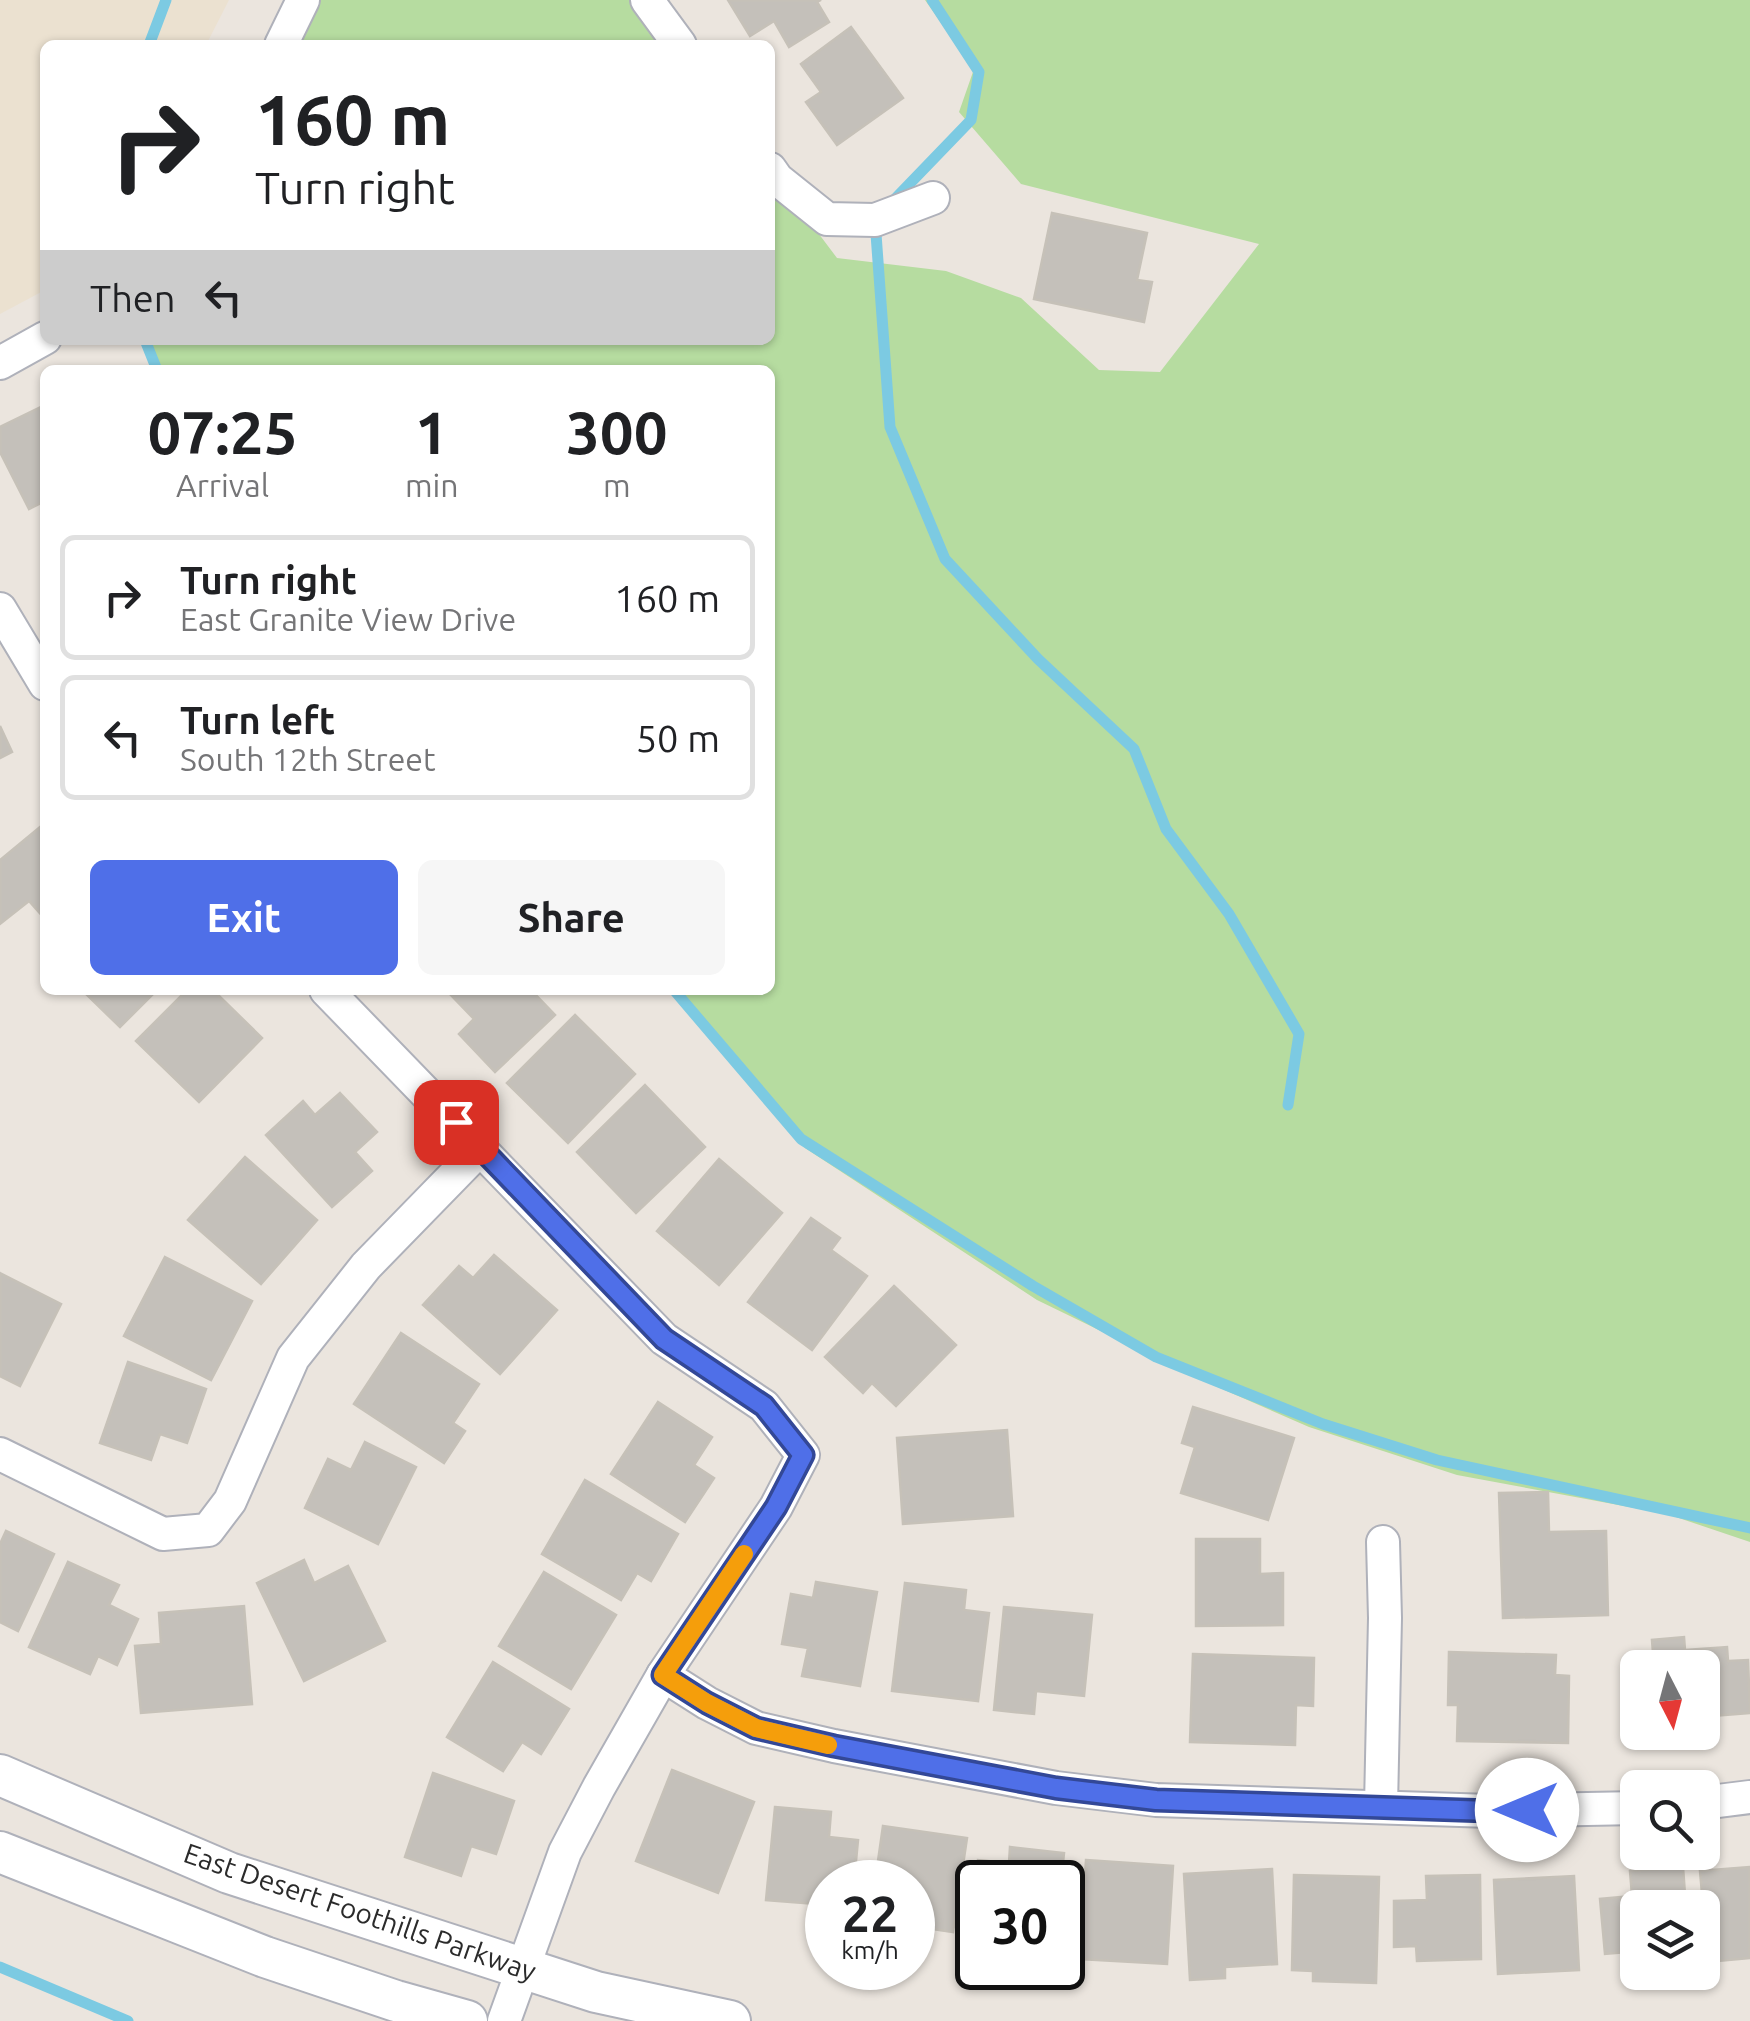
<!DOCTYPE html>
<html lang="en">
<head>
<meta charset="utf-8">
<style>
  :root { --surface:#fff; --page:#f6f6f6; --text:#202124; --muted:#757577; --line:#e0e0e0; --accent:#4f6fe8 }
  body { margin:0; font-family:Ubuntu,sans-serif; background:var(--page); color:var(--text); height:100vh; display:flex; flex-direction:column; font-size:38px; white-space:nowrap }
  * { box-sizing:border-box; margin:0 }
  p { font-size:32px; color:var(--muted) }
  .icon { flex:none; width:55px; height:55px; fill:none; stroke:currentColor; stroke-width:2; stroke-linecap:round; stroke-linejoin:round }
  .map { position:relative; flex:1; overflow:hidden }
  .details { position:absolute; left:40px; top:365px; width:735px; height:630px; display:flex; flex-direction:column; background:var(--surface); border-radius:15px; box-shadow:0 2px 8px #0004 }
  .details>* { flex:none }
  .top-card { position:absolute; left:40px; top:40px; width:735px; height:305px; border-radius:15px; box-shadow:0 2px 8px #0004; background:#fff; color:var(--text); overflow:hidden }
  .needle { width:65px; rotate:174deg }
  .fabs { position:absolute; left:1620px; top:1650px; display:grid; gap:20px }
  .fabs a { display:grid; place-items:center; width:100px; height:100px; border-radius:15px; background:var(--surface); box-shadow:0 2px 8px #0004; font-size:50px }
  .speed { position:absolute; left:805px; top:1860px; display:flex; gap:20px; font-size:50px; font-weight:700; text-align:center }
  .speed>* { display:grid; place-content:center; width:130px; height:130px; border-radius:50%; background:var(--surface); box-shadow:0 2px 8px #0004; line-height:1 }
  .speed small { font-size:25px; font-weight:400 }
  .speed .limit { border:5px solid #111; border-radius:15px; background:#fff; color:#111 }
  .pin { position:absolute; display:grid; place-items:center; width:85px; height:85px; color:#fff; margin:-42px; border-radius:20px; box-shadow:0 5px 15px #0006 }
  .me { position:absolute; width:110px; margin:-55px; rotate:270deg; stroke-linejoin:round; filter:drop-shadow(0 0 8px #0008) }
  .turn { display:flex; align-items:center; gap:35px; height:210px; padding:0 50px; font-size:45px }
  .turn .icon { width:130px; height:130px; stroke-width:2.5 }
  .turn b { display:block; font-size:70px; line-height:85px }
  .then { display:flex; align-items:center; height:95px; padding:0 50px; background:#0003; gap:20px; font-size:38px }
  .eta { display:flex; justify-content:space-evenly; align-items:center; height:170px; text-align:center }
  .eta b { font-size:60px; font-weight:700; line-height:70px }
  .action { display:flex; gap:20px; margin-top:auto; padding:20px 50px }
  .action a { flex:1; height:115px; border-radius:15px; background:var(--accent); color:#fff; font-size:40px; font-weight:700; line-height:115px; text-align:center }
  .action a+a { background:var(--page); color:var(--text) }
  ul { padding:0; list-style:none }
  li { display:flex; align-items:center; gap:30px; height:125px; margin:0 20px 15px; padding:0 30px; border:5px solid var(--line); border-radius:15px }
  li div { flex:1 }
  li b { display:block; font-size:38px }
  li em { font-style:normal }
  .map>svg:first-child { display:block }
  .education { fill:#ebe1d0 }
  .green { fill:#b6dca0 }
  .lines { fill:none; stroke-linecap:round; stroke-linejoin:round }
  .stream { stroke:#7ccae2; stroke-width:11 }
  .building { fill:#c4c0ba; stroke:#c6c1b8; stroke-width:2.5 }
  .minor-casing { stroke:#afb1ba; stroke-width:36 }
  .tertiary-casing { stroke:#afb1ba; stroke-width:44 }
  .minor { stroke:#fff; stroke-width:32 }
  .tertiary { stroke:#fff; stroke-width:40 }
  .route-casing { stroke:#334897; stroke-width:25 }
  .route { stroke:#4f6fe8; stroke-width:18 }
  .slow { stroke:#f59e0b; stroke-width:18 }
  .labels { text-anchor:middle; stroke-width:8; stroke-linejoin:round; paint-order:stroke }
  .street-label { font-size:28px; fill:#2b2b2b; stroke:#fff }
</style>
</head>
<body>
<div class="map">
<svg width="1750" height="2021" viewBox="0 0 1750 2021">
  <rect width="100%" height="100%" fill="#ebe5de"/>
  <!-- education -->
  <path class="education" d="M0,0H229L206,45H45V290L0,314Z"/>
  <!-- green -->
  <g class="green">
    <path d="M303,0H647L680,45H281Z"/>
    <path d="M925,0H1750V1542L1667,1514L1457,1475L1309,1427L1204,1381L1037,1300L805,1148L669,990H770V370H151L142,340H770V169L837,258L946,271L1021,298L1099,370L1160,372L1259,244L1021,184L959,112L974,69Z"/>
  </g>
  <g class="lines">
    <!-- stream -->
    <g class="stream">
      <path d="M149,45L166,0"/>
      <path d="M891,203L971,120L979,72L932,0"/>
      <path d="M875,220L890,427L945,559L1038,659L1134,749L1166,829L1229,914L1299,1034L1288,1105"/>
      <path d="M145,340L157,370"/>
      <path d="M674,990L801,1139L1033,1286L1156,1357L1323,1424L1437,1460L1750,1528"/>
      <path d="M0,1967L128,2021"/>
    </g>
  </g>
  <!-- building -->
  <g class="building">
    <path d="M728,0H821L817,2L829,22L789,47L774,21L750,36Z"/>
    <path d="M851,27L903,98L837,145L806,102L821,92L801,64Z"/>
    <path d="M1052,213L1147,233L1137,280L1152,282L1144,322L1034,299Z"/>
    <path d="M45,405V501L29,509L0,452V427Z"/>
    <path d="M0,726L12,752L0,758Z"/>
    <path d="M45,823V919L29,901L0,924V860Z"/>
    <path d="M82,990H157L120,1027Z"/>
    <path d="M187,990H213L262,1038L199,1102L136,1041Z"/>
    <path d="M457,990H531L555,1015L495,1072L459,1034L474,1019L451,995Z"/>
    <path d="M575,1015L635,1074L568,1143L507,1083Z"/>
    <path d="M645,1085L705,1147L636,1213L577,1152Z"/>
    <path d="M340,1093L377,1132L355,1152L372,1171L332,1207L266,1135L303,1101L315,1115Z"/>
    <path d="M245,1157L317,1220L261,1284L188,1220Z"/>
    <path d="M719,1159L782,1213L719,1285L657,1231Z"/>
    <path d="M811,1218L840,1238L831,1250L867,1276L812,1350L748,1302Z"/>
    <path d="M494,1255L557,1310L500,1374L423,1305L459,1266L473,1278Z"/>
    <path d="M165,1257L252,1301L211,1380L124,1336Z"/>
    <path d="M0,1273L61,1304L20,1386L0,1376Z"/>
    <path d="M894,1286L956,1345L896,1406L872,1383L863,1393L825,1357Z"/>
    <path d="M401,1333L479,1384L453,1423L465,1431L444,1463L354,1404Z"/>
    <path d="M128,1362L206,1389L187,1443L160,1434L151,1460L100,1443Z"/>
    <path d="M658,1402L712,1437L694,1465L714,1478L685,1522L611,1474Z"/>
    <path d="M1193,1407L1294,1438L1268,1520L1181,1493L1195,1447L1182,1443Z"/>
    <path d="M1007,1430L1013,1516L903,1524L897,1438Z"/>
    <path d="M365,1442L416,1467L378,1544L305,1508L328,1459L351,1470Z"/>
    <path d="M585,1480L678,1534L651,1581L637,1573L621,1600L542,1554Z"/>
    <path d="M1548,1492L1549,1532L1606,1531L1608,1615L1503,1618L1499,1493Z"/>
    <path d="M6,1531L54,1554L18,1631L0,1622V1544Z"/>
    <path d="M1196,1539H1260V1574L1283,1573V1625L1196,1626Z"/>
    <path d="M304,1560L314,1583L348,1566L385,1641L304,1681L257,1583Z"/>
    <path d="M68,1562L119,1585L109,1605L138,1619L117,1665L98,1656L90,1674L29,1647Z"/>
    <path d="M544,1572L616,1615L571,1689L499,1646Z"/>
    <path d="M816,1582L877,1592L860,1686L802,1676L808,1648L782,1644L791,1594L813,1598Z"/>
    <path d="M905,1583L966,1590L964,1610L989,1613L978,1701L892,1691Z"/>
    <path d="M244,1606L252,1704L141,1713L135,1646L161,1644L159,1613Z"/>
    <path d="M1004,1607L1092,1615L1084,1696L1036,1691L1034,1714L994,1710Z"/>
    <path d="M1684,1637L1685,1650L1727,1647L1728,1661L1748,1660L1750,1713L1712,1716L1713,1731L1702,1732V1668H1650L1648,1653H1653L1652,1640Z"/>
    <path d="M1449,1652L1556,1655L1555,1675L1569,1676L1568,1743L1457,1741L1458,1705H1448Z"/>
    <path d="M1193,1654L1314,1658L1313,1706L1296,1705L1295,1745L1190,1742Z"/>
    <path d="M493,1662L569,1709L541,1754L522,1742L503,1771L447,1737Z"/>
    <path d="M672,1770L754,1802L718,1893L636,1861Z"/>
    <path d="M433,1773L514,1801L496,1854L471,1846L461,1876L405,1857Z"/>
    <path d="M775,1807L831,1812L829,1837L858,1840L854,1882H828V1905L766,1900Z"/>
    <path d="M883,1826L967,1838L953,1932L912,1926V1882H875Z"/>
    <path d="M1010,1847L1064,1853L1061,1882H978V1921L971,1920L978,1860L1009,1863Z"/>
    <path d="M1086,1860L1173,1866L1167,1964L1080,1959Z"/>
    <path d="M1683,1867L1686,1908H1638V1951L1605,1954L1600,1899L1632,1896L1630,1871Z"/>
    <path d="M1750,1867V1958L1708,1962L1700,1871Z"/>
    <path d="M1272,1869L1277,1964L1225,1967V1978L1190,1980L1184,1874Z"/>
    <path d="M1294,1875L1379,1877L1376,1983L1313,1981V1971L1292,1970Z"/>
    <path d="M1480,1875L1481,1959L1417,1961L1416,1946L1394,1947V1901L1427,1900L1426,1876Z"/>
    <path d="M1574,1876L1579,1970L1498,1974L1494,1880Z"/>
  </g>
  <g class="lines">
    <defs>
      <g id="minor">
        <path d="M647,0L680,45"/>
        <path d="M281,45L303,0"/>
        <path d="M770,169L777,179L827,219L875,220L933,198"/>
        <path d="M0,363L45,338"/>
        <path d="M0,609L45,684"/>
        <path d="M326,990L664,1339L764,1406L803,1455L776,1507L663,1675L599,1787L565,1852L504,2021"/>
        <path d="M0,1454L163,1534L208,1530L230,1501L293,1358L366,1266L481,1148"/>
        <path d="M663,1675L707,1703L756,1728L834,1746L1056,1788L1156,1800L1490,1811L1638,1808"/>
        <path d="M1702,1803L1750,1797"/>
        <path d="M1381,1806L1385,1618L1383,1542"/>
      </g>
      <g id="tertiary">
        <path d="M0,1775L229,1873L596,1992L730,2021"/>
        <path d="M0,1852L265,1957L396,2001L467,2021"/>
      </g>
    </defs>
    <!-- minor casing -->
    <use href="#minor" class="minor-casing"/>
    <!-- tertiary casing -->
    <use href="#tertiary" class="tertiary-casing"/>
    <!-- minor -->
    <use href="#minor" class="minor"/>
    <!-- tertiary -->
    <use href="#tertiary" class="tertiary"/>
  </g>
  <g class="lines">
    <defs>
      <path id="route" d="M456,1122L664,1339L764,1406L803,1455L776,1507L663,1675L707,1703L756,1728L834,1746L1056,1788L1156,1800L1490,1811L1527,1810"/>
    </defs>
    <!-- route casing -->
    <use href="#route" class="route-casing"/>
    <!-- route -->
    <use href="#route" class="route"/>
    <!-- slow -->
    <path class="slow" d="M744,1554L663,1675L707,1703L756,1728L828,1745"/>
  </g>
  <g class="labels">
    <!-- street labels -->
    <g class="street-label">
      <text transform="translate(360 1912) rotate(19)" y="10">East Desert Foothills Parkway</text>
    </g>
  </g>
</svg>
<div class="fabs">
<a><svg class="needle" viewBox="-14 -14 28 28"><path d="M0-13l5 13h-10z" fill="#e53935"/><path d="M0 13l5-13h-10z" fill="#757577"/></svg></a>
<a><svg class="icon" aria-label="search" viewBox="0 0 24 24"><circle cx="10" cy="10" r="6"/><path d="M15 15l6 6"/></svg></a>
<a><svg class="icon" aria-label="layers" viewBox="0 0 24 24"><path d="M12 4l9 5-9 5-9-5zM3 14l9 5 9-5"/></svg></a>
</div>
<div class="speed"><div>22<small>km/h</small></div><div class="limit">30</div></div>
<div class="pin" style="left:456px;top:1122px;background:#d93025"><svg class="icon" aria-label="arrive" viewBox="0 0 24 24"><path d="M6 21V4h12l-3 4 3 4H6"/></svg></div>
<svg class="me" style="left:1527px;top:1810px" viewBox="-20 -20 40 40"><circle r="19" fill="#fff"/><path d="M0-13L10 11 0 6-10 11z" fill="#4f6fe8"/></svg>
<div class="top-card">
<div class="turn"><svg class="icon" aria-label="right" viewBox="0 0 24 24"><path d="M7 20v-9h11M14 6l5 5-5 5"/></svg><div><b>160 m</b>Turn right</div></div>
<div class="then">Then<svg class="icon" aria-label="left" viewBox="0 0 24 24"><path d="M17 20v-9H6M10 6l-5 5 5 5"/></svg></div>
</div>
<section class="details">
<div class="eta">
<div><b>07:25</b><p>Arrival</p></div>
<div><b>1</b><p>min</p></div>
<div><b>300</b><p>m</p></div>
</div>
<ul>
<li><svg class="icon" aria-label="right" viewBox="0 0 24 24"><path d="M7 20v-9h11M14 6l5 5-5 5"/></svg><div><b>Turn right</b><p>East Granite View Drive</p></div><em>160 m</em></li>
<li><svg class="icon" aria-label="left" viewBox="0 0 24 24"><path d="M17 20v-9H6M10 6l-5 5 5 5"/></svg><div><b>Turn left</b><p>South 12th Street</p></div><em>50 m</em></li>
</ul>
<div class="action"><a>Exit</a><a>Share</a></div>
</section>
</div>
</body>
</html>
